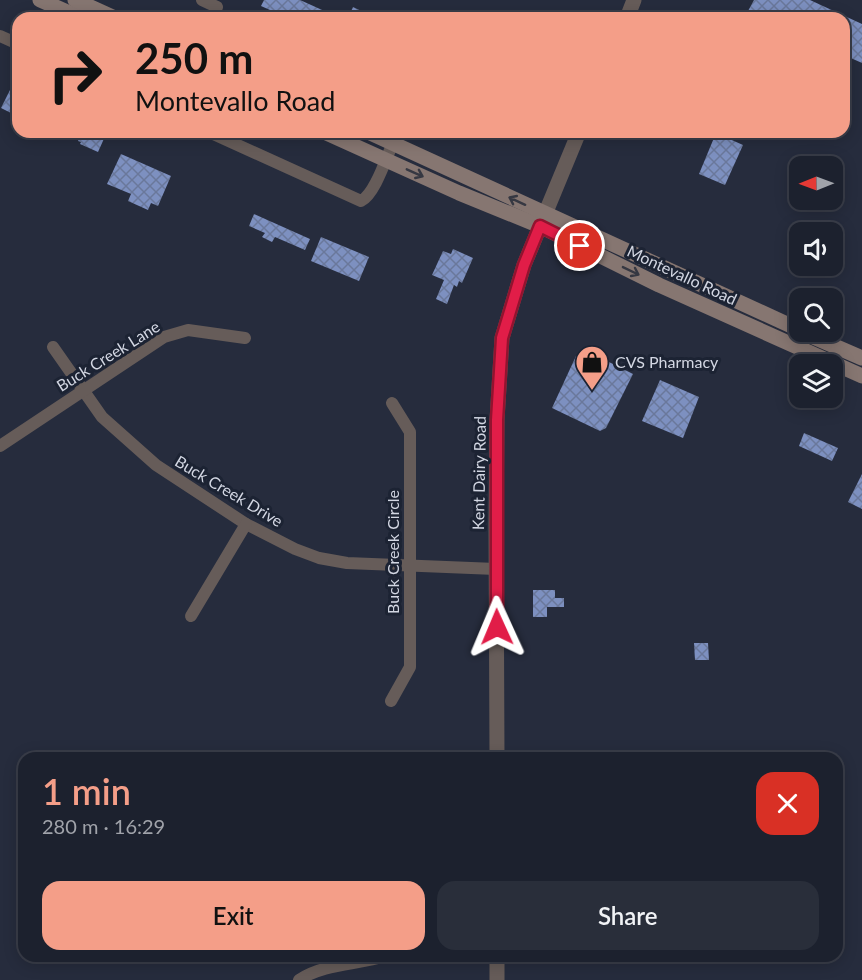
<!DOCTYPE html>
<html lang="en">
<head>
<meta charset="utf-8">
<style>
  :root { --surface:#1c212e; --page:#292e3a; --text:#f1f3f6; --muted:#a0a3aa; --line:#3a3e4a; --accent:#f49e88 }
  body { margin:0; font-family:Lato,sans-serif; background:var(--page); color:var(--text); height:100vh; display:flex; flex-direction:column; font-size:22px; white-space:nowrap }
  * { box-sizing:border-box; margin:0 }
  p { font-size:20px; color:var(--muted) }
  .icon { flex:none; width:33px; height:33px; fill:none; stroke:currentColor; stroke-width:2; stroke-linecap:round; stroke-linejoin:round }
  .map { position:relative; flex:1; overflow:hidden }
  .side { position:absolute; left:18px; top:752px; width:825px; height:210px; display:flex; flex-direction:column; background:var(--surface); border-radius:18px; box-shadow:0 3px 15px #0003,0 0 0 2px var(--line) }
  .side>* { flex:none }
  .banner { position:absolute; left:12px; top:12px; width:838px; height:126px; border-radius:18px; box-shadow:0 3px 15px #0003,0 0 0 2px var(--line); background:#f49e88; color:#111; overflow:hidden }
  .needle { width:39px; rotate:269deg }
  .tools { position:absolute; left:789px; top:156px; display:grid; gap:12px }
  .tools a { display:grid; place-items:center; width:54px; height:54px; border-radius:12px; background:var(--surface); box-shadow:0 3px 15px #0003,0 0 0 2px var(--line); font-size:30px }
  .pin { position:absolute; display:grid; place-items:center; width:51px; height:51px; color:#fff; margin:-26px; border:3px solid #fff; border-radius:50%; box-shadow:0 2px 6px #0007 }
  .me { position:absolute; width:66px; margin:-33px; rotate:359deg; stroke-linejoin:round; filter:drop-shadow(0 0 4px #0008) }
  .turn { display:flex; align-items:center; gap:21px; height:126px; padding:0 24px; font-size:27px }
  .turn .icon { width:78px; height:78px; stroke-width:2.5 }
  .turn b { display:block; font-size:42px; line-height:51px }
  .round { display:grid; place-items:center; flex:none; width:63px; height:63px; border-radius:18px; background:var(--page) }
  .overview { display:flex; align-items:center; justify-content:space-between; height:102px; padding:0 24px }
  h1 { font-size:36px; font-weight:600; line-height:45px; color:var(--accent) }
  .button { display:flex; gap:12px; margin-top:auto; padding:12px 24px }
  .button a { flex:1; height:69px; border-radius:18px; background:var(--accent); color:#111; font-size:24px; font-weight:600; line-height:69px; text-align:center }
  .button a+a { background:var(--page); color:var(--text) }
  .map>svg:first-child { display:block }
  .building { fill:url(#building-cross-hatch) }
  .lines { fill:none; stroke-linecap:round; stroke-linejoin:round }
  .minor { stroke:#665c59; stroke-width:12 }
  .tertiary { stroke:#665c59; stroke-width:15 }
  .secondary { stroke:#867671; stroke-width:15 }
  .oneway { stroke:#363842 }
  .route-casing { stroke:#92132f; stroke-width:15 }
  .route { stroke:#e11d48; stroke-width:10 }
  .labels { text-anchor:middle; stroke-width:6; stroke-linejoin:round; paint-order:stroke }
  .street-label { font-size:16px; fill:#d3d7e3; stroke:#1c2333 }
  .poi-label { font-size:16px; fill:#d3d7e3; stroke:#1c2333; text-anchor:start }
</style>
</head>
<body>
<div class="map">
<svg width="862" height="980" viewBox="0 0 862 980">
  <defs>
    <pattern id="building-cross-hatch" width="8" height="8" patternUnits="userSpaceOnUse" patternTransform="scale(1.5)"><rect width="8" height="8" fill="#7d90c0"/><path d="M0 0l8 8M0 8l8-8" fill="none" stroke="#6a789b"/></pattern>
  </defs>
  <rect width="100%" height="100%" fill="#262c3d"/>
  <!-- building -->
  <g class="building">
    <path d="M264,0H300L340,18H288L261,6Z"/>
    <path d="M754,0H810L862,24V63L844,55V18H764L748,11Z"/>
    <path d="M353,7L376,18H348Z"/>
    <path d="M13,84L18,86V108L15,115L1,108Z"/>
    <path d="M80,132H107L98,152L80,144L81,142L78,141L81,135L79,134Z"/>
    <path d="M716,133L743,145L725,185L699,174Z"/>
    <path d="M121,154L171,176L158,206L151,203L148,210L128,201L131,194L107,184Z"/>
    <path d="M254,214L310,239L305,250L275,237L272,242L262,237L265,233L249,226Z"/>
    <path d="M321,237L369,257L359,281L311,261Z"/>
    <path d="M453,249L473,258L462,283L459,281L457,287L454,285L447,304L436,299L444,280L432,275L443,251L451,254Z"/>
    <path d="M587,351L633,374L606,428L600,431L552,408L576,356Z"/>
    <path d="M660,380L699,397L683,438L642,421Z"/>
    <path d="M804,433L838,448L832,461L799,446Z"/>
    <path d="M862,474V509L848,502Z"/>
    <path d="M533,590H555V598H564V607H547V617H533Z"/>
    <path d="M694,643H708L709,660H695Z"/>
  </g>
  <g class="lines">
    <!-- minor -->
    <g class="minor">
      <path d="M202,0L217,7L212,18"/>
      <path d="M0,36L18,44"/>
      <path d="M209,132L361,201C375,194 386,158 393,143"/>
      <path d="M53,347L102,417L156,465L246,524L295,549L319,558L347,563L496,569"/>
      <path d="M0,446L164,337L188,330L245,338"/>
      <path d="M191,616L246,524"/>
      <path d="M391,701L410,667V432L392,403"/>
      <path d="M299,980C325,963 357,965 385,956"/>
    </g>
    <!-- tertiary -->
    <g class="tertiary">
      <path d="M627,18L634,0"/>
      <path d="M497,758L496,525L497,420L502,338L524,265L579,132"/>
      <path d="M497,980V956"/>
    </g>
    <!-- secondary -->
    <g class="secondary">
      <path d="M40,0L81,18"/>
      <path d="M75,0L115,18"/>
      <path d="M324,132L459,193L540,226L659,285L862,376"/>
      <path d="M368,132L800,330"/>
      <path d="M802,332L862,358"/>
    </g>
  </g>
  <!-- one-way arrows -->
  <defs><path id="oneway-shaft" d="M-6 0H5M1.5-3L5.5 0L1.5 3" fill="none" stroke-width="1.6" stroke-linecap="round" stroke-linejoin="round" transform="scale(1.5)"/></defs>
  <g class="oneway">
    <use href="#oneway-shaft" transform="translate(415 173) rotate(24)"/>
    <use href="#oneway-shaft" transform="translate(517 201) rotate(-155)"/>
    <use href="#oneway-shaft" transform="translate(631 271) rotate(26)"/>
  </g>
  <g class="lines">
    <defs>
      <path id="route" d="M497,627V420L502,338L524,265L540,226L580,246"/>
    </defs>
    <!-- route casing -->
    <use href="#route" class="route-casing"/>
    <!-- route -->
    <use href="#route" class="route"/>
  </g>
  <!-- icons -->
  <defs>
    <symbol id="shop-pin" viewBox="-11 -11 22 30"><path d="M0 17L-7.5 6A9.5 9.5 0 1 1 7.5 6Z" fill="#f49e88" stroke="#1c2333"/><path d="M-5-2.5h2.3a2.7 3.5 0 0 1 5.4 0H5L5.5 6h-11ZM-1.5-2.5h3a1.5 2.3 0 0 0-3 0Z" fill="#111"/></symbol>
  </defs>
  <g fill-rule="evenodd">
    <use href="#shop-pin" x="573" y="343" width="38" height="52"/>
  </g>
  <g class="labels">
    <!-- street labels -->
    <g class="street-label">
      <text transform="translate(682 275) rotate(25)" y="6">Montevallo Road</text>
      <text transform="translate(108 356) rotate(-32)" y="6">Buck Creek Lane</text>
      <text transform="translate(479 473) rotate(-89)" y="6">Kent Dairy Road</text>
      <text transform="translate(229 491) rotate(31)" y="6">Buck Creek Drive</text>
      <text transform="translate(393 552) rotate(-90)" y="6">Buck Creek Circle</text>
    </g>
    <!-- poi labels -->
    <g class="poi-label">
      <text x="615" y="368">CVS Pharmacy</text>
    </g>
  </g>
</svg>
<div class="tools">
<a><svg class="needle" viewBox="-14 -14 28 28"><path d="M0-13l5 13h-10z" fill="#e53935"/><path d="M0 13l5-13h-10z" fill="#a0a3aa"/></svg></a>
<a><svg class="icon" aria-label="sound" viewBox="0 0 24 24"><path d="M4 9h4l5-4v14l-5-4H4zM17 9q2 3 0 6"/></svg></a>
<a><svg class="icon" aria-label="search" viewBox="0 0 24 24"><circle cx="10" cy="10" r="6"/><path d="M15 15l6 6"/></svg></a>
<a><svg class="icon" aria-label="layers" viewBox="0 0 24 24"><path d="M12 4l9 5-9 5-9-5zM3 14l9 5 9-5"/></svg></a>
</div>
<div class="pin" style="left:580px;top:246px;background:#d93025"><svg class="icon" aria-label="arrive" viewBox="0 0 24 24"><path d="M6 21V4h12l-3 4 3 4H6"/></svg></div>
<svg class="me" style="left:497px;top:627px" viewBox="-20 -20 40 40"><path d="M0-17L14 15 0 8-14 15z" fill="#e11d48" stroke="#fff" stroke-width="4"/></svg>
<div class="banner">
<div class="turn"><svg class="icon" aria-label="right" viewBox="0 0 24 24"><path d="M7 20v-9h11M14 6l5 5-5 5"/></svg><div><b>250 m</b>Montevallo Road</div></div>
</div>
<section class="side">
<div class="overview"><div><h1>1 min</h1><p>280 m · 16:29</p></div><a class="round" style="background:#d93025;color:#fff"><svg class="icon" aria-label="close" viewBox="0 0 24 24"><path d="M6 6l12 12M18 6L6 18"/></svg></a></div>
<div class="button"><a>Exit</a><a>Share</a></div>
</section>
</div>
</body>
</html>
